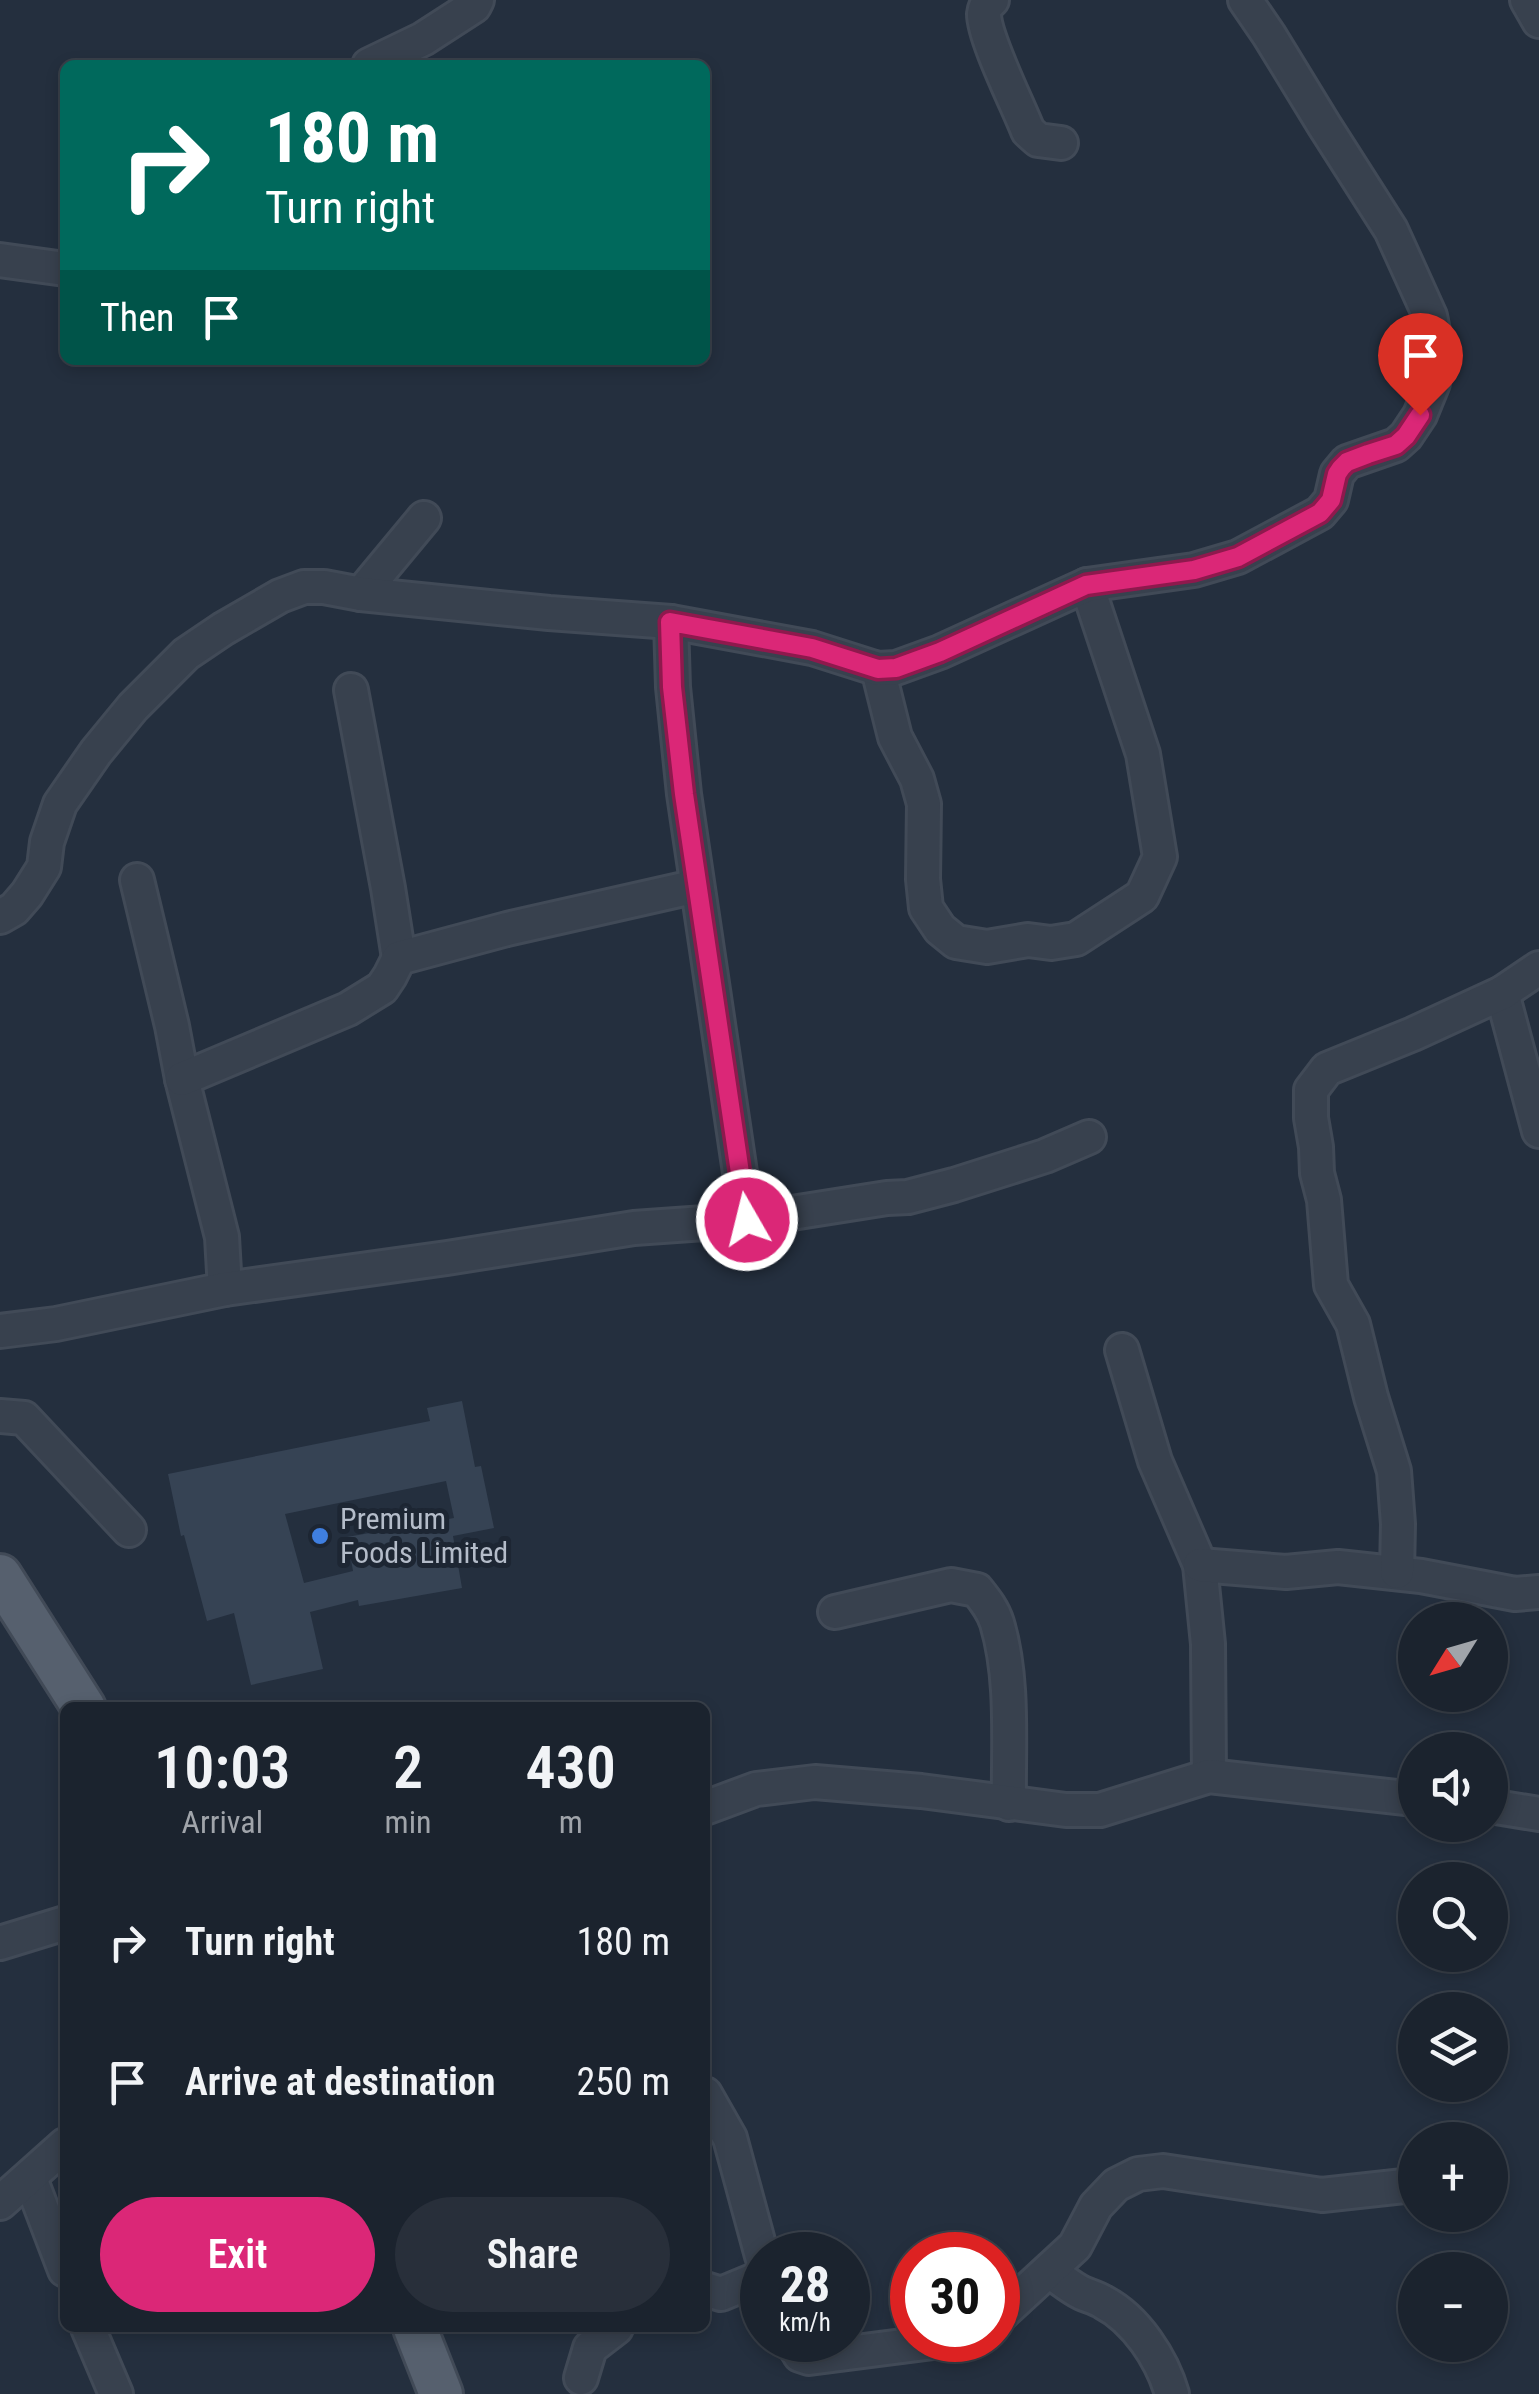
<!DOCTYPE html>
<html lang="en">
<head>
<meta charset="utf-8">
<style>
  :root { --surface:#1b232e; --page:#282f3a; --text:#f1f3f6; --muted:#a0a4aa; --line:#39404a; --accent:#db2777 }
  body { margin:0; font-family:"Roboto Condensed",sans-serif; background:var(--page); color:var(--text); height:100vh; display:flex; flex-direction:column; font-size:38px; white-space:nowrap }
  * { box-sizing:border-box; margin:0 }
  p { font-size:32px; color:var(--muted) }
  .icon { flex:none; width:55px; height:55px; fill:none; stroke:currentColor; stroke-width:2; stroke-linecap:round; stroke-linejoin:round }
  .map { position:relative; flex:1; overflow:hidden }
  .side { position:absolute; left:60px; top:1702px; width:650px; height:630px; display:flex; flex-direction:column; background:var(--surface); border-radius:15px; box-shadow:0 5px 15px #0003,0 0 0 2px var(--line) }
  .side>* { flex:none }
  .hud { position:absolute; left:60px; top:60px; width:650px; height:305px; border-radius:15px; box-shadow:0 5px 15px #0003,0 0 0 2px var(--line); background:#00695c; color:#fff; overflow:hidden }
  .needle { width:65px; rotate:233deg }
  .fabs { position:absolute; left:1398px; top:1602px; display:grid; gap:20px }
  .fabs a { display:grid; place-items:center; width:110px; height:110px; border-radius:50%; background:var(--surface); box-shadow:0 5px 15px #0003,0 0 0 2px var(--line); font-size:50px }
  .speed { position:absolute; left:740px; top:2232px; display:flex; gap:20px; font-size:50px; font-weight:700; text-align:center }
  .speed>* { display:grid; place-content:center; width:130px; height:130px; border-radius:50%; background:var(--surface); box-shadow:0 5px 15px #0003,0 0 0 2px var(--line); line-height:1 }
  .speed small { font-size:25px; font-weight:400 }
  .speed .limit { border:15px solid #d22; background:#fff; color:#111 }
  .pin { position:absolute; display:grid; place-items:center; width:85px; height:85px; color:#fff; margin:-102px -42px; border-radius:50% 50% 50% 0; rotate:-45deg; box-shadow:0 0 10px #0007 }
  .pin .icon { rotate:45deg }
  .me { position:absolute; width:110px; margin:-55px; rotate:352deg; stroke-linejoin:round; filter:drop-shadow(0 0 8px #0008) }
  .turn { display:flex; align-items:center; gap:35px; height:210px; padding:0 40px; font-size:45px }
  .turn .icon { width:130px; height:130px; stroke-width:2.5 }
  .turn b { display:block; font-size:70px; line-height:85px }
  .then { display:flex; align-items:center; height:95px; padding:0 40px; background:#0003; gap:20px; font-size:38px }
  .eta { display:flex; justify-content:space-evenly; align-items:center; height:170px; text-align:center }
  .eta b { font-size:60px; font-weight:600; line-height:70px }
  .button { display:flex; gap:20px; margin-top:auto; padding:20px 40px }
  .button a { flex:1; height:115px; border-radius:60px; background:var(--accent); color:#fff; font-size:40px; font-weight:600; line-height:115px; text-align:center }
  .button a+a { background:var(--page); color:var(--text) }
  ul { padding:0; list-style:none }
  li { display:flex; align-items:center; gap:30px; height:140px; padding:0 40px }
  li div { flex:1 }
  li b { display:block; font-size:38px }
  li em { font-style:normal }
  .map>svg:first-child { display:block }
  .building { fill:#364354; fill-rule:evenodd }
  .lines { fill:none; stroke-linecap:round; stroke-linejoin:round }
  .minor-casing { stroke:#414a57; stroke-width:38 }
  .major-casing { stroke:#414a57; stroke-width:48 }
  .minor { stroke:#38414e; stroke-width:32 }
  .major { stroke:#56606e; stroke-width:42 }
  .route-casing { stroke:#8e194d; stroke-width:25 }
  .route { stroke:#db2777; stroke-width:18 }
  .shop-dot { fill:#3f7fe0; stroke:#1d2633; stroke-width:4 }
  .labels { text-anchor:middle; stroke-width:10; stroke-linejoin:round; paint-order:stroke }
  .poi-label { font-size:30px; fill:#b4bcc9; stroke:#1d2633; text-anchor:start }
</style>
</head>
<body>
<div class="map">
<svg width="1539" height="2394" viewBox="0 0 1539 2394">
  <rect width="100%" height="100%" fill="#242f3e"/>
  <!-- building -->
  <path class="building" d="M462,1401L475,1467L481,1466L494,1528L453,1536L462,1588L359,1606L358,1600L310,1612L323,1669L251,1685L234,1613L207,1621L184,1535L181,1536L168,1474L430,1421L427,1408ZM446,1481L454,1518L347,1537L353,1571L304,1583L285,1514Z"/>
  <g class="lines">
    <defs>
      <g id="minor">
        <path d="M992,0C987,5 985,6 984,14C984,38 1018,105 1028,131L1038,140L1061,143"/>
        <path d="M1527,0L1539,21"/>
        <path d="M369,65L423,39L474,6L477,0"/>
        <path d="M0,260L65,269"/>
        <path d="M361,594L424,518"/>
        <path d="M671,622L673,687L684,794L747,1220"/>
        <path d="M878,669L895,737L917,779L924,804L923,879L926,908L940,929L956,942L987,947L1028,940L1051,943L1076,939L1142,896L1160,857L1143,754L1087,585"/>
        <path d="M351,690L388,888L399,958"/>
        <path d="M137,880L172,1026L182,1079L222,1237L225,1289"/>
        <path d="M0,917L14,909L27,894L44,867L47,842L60,804L96,752L133,707L186,654L223,629L280,596L304,587H324L361,594L549,613L671,622L812,648L878,669L896,668L940,652L1087,585L1194,570L1238,557L1320,513L1331,500L1337,474L1347,462L1396,445L1406,436L1420,415L1433,383L1436,346L1430,316L1391,230L1324,125L1269,35L1245,0"/>
        <path d="M1502,993L1539,1131"/>
        <path d="M182,1079L348,1009L382,988L390,976L399,958L507,929L697,886"/>
        <path d="M0,1331L56,1324L225,1289L447,1258L634,1228L747,1220L887,1198L908,1197L954,1185L1045,1156L1089,1137"/>
        <path d="M1122,1350L1155,1461L1200,1565L1208,1644L1209,1776"/>
        <path d="M0,1416L24,1418L129,1530"/>
        <path d="M1200,1565L1286,1572L1338,1567L1421,1576L1515,1594L1539,1592"/>
        <path d="M1397,1572L1398,1524L1394,1471L1371,1397L1353,1324L1331,1285L1324,1200L1317,1173L1316,1147L1311,1118V1090L1327,1069L1413,1034L1502,993L1539,968"/>
        <path d="M835,1612L951,1585L977,1590C985,1600 993,1610 997,1623C1014,1680 1008,1745 1009,1804"/>
        <path d="M1490,1806L1539,1814"/>
        <path d="M705,1808L756,1789L815,1782L921,1791L1066,1810H1100L1209,1776L1415,1799"/>
        <path d="M0,1943L65,1923"/>
        <path d="M705,2094L730,2138L762,2256"/>
        <path d="M30,2178L65,2270"/>
        <path d="M0,2203L65,2145"/>
        <path d="M1049,2271C1060,2278 1070,2287 1082,2293C1089,2296 1097,2298 1103,2302C1136,2319 1162,2359 1172,2394"/>
        <path d="M705,2289L721,2294L762,2277"/>
        <path d="M998,2317L1075,2246L1096,2206L1116,2185L1138,2174L1163,2171L1322,2195L1404,2186"/>
        <path d="M88,2328L116,2394"/>
        <path d="M791,2340L800,2355L809,2358L949,2340"/>
        <path d="M581,2378L590,2348L616,2328"/>
      </g>
      <g id="major">
        <path d="M0,1576L84,1708"/>
        <path d="M415,2328L441,2394"/>
      </g>
    </defs>
    <!-- minor casing -->
    <use href="#minor" class="minor-casing"/>
    <!-- major casing -->
    <use href="#major" class="major-casing"/>
    <!-- minor -->
    <use href="#minor" class="minor"/>
    <!-- major -->
    <use href="#major" class="major"/>
  </g>
  <g class="lines">
    <defs>
      <path id="route" d="M747,1220L684,794L672,687L670,622L812,648L878,669L896,668L940,652L1086,585L1194,570L1238,557L1320,513L1331,500L1337,474L1341,468L1347,462L1368,454L1396,445L1406,436L1420,415"/>
    </defs>
    <!-- route casing -->
    <use href="#route" class="route-casing"/>
    <!-- route -->
    <use href="#route" class="route"/>
  </g>
  <!-- markers -->
  <circle class="shop-dot" cx="320" cy="1536" r="10"/>
  <g class="labels">
    <!-- poi labels -->
    <g class="poi-label">
      <text x="340" y="1529">Premium<tspan x="340" dy="34">Foods Limited</tspan></text>
    </g>
  </g>
</svg>
<div class="fabs">
<a><svg class="needle" viewBox="-14 -14 28 28"><path d="M0-13l5 13h-10z" fill="#e53935"/><path d="M0 13l5-13h-10z" fill="#a0a4aa"/></svg></a>
<a><svg class="icon" aria-label="sound" viewBox="0 0 24 24"><path d="M4 9h4l5-4v14l-5-4H4zM17 9q2 3 0 6"/></svg></a>
<a><svg class="icon" aria-label="search" viewBox="0 0 24 24"><circle cx="10" cy="10" r="6"/><path d="M15 15l6 6"/></svg></a>
<a><svg class="icon" aria-label="layers" viewBox="0 0 24 24"><path d="M12 4l9 5-9 5-9-5zM3 14l9 5 9-5"/></svg></a>
<a>+</a>
<a>−</a>
</div>
<div class="speed"><div>28<small>km/h</small></div><div class="limit">30</div></div>
<div class="pin" style="left:1420px;top:415px;background:#d93025"><svg class="icon" aria-label="arrive" viewBox="0 0 24 24"><path d="M6 21V4h12l-3 4 3 4H6"/></svg></div>
<svg class="me" style="left:747px;top:1220px" viewBox="-20 -20 40 40"><circle r="17" fill="#db2777" stroke="#fff" stroke-width="3"/><path d="M0-11L8 9 0 5-8 9z" fill="#fff"/></svg>
<div class="hud">
<div class="turn"><svg class="icon" aria-label="right" viewBox="0 0 24 24"><path d="M7 20v-9h11M14 6l5 5-5 5"/></svg><div><b>180 m</b>Turn right</div></div>
<div class="then">Then<svg class="icon" aria-label="arrive" viewBox="0 0 24 24"><path d="M6 21V4h12l-3 4 3 4H6"/></svg></div>
</div>
<section class="side">
<div class="eta">
<div><b>10:03</b><p>Arrival</p></div>
<div><b>2</b><p>min</p></div>
<div><b>430</b><p>m</p></div>
</div>
<ul>
<li><svg class="icon" aria-label="right" viewBox="0 0 24 24"><path d="M7 20v-9h11M14 6l5 5-5 5"/></svg><div><b>Turn right</b></div><em>180 m</em></li>
<li><svg class="icon" aria-label="arrive" viewBox="0 0 24 24"><path d="M6 21V4h12l-3 4 3 4H6"/></svg><div><b>Arrive at destination</b></div><em>250 m</em></li>
</ul>
<div class="button"><a>Exit</a><a>Share</a></div>
</section>
</div>
</body>
</html>
